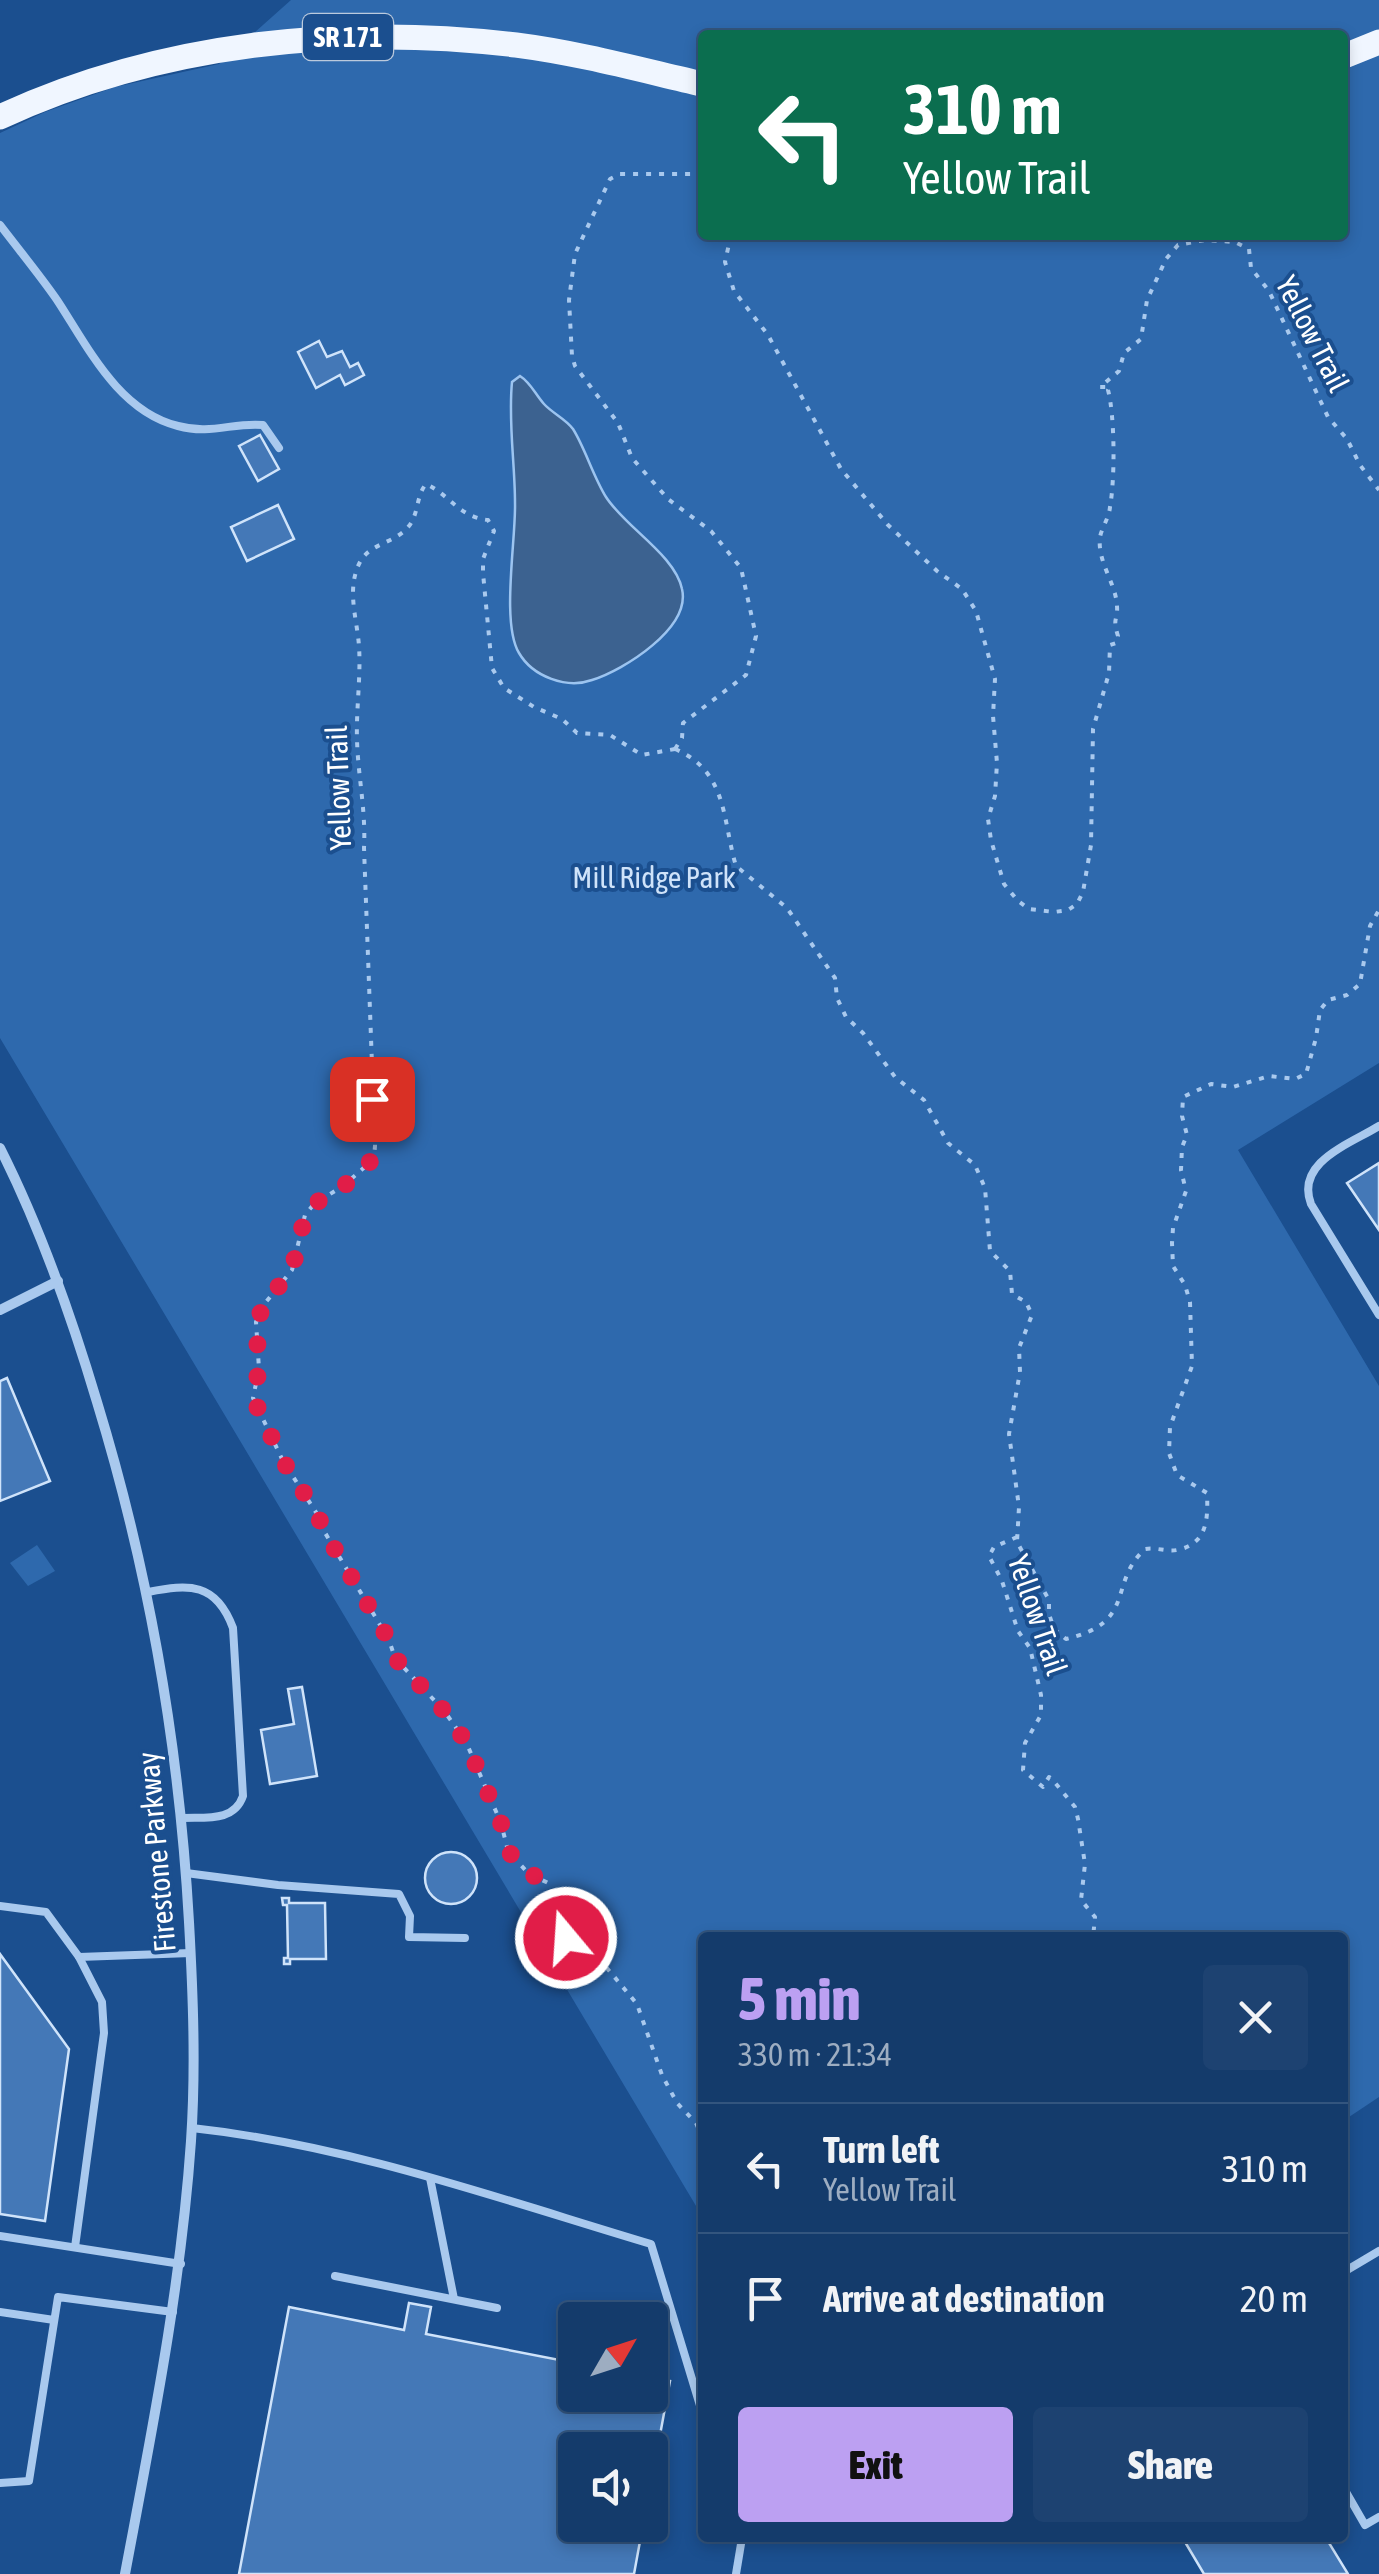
<!DOCTYPE html>
<html lang="en">
<head>
<meta charset="utf-8">
<style>
  :root { --surface:#143b6b; --page:#1d4271; --text:#f1f3f6; --muted:#9dadc1; --line:#33557e; --accent:#bca0f2 }
  body { margin:0; font-family:"Asap Condensed",sans-serif; background:var(--page); color:var(--text); height:100vh; display:flex; flex-direction:column; font-size:38px; white-space:nowrap }
  * { box-sizing:border-box; margin:0 }
  p { font-size:32px; color:var(--muted) }
  .icon { flex:none; width:55px; height:55px; fill:none; stroke:currentColor; stroke-width:2; stroke-linecap:round; stroke-linejoin:round }
  .map { position:relative; flex:1; overflow:hidden }
  .sheet { position:absolute; left:698px; top:1932px; width:650px; height:610px; display:flex; flex-direction:column; background:var(--surface); border-radius:10px; box-shadow:0 5px 15px #0003,0 0 0 2px var(--line) }
  .sheet>* { flex:none }
  .guide { position:absolute; left:698px; top:30px; width:650px; height:210px; border-radius:10px; box-shadow:0 5px 15px #0003,0 0 0 2px var(--line); background:#0b6e4f; color:#fff; overflow:hidden }
  .needle { width:65px; rotate:51deg }
  .buttons { position:absolute; left:558px; top:2302px; display:grid; gap:20px }
  .buttons a { display:grid; place-items:center; width:110px; height:110px; border-radius:10px; background:var(--surface); box-shadow:0 5px 15px #0003,0 0 0 2px var(--line); font-size:50px }
  .pin { position:absolute; display:grid; place-items:center; width:85px; height:85px; color:#fff; margin:-42px; border-radius:20px; box-shadow:0 5px 15px #0006 }
  .me { position:absolute; width:110px; margin:-55px; rotate:342deg; stroke-linejoin:round; filter:drop-shadow(0 0 8px #0008) }
  .turn { display:flex; align-items:center; gap:35px; height:210px; padding:0 40px; font-size:45px }
  .turn .icon { width:130px; height:130px; stroke-width:2.5 }
  .turn b { display:block; font-size:70px; line-height:85px }
  .round { display:grid; place-items:center; flex:none; width:105px; height:105px; border-radius:10px; background:var(--page) }
  .summary { display:flex; align-items:center; justify-content:space-between; height:170px; padding:0 40px }
  h1 { font-size:60px; font-weight:800; line-height:75px; color:var(--accent) }
  .cta { display:flex; gap:20px; margin-top:auto; padding:20px 40px }
  .cta a { flex:1; height:115px; border-radius:10px; background:var(--accent); color:#111; font-size:40px; font-weight:800; line-height:115px; text-align:center }
  .cta a+a { background:var(--page); color:var(--text) }
  ul { padding:0; list-style:none }
  li { display:flex; align-items:center; gap:30px; height:130px; padding:0 40px; border-top:2px solid var(--line) }
  li div { flex:1 }
  li b { display:block; font-size:38px }
  li em { font-style:normal }
  .map>svg:first-child { display:block }
  .green { fill:#2e69ad; fill-rule:evenodd }
  .water { fill:#3c6290; stroke:#9cc4f0; stroke-width:2.5 }
  .building { fill:#4478b7; stroke:#cfe3fa; stroke-width:2.5 }
  .lines { fill:none; stroke-linecap:round; stroke-linejoin:round }
  .path { stroke:#a9c9ee; stroke-width:4; stroke-dasharray:5 8; stroke-linecap:butt }
  .service { stroke:#a9c9ee; stroke-width:8 }
  .minor { stroke:#a9c9ee; stroke-width:10 }
  .primary { stroke:#f0f6ff; stroke-width:25 }
  .route { stroke:#e11d48; stroke-width:18; stroke-dasharray:0 32.4 }
  .labels { text-anchor:middle; stroke-width:8; stroke-linejoin:round; paint-order:stroke }
  .shield { fill:#1b4f8f; stroke:#bbcadd; stroke-width:2.5 }
  .shield-label { font-size:28px; font-weight:bold; fill:#fff }
  .street-label { font-size:30px; fill:#fff; stroke:#1b4f8f }
  .park-label { font-size:30px; fill:#cfe3fa; stroke:#1b4f8f }
</style>
</head>
<body>
<div class="map">
<svg width="1379" height="2574" viewBox="0 0 1379 2574">
  <rect width="100%" height="100%" fill="#1b4f8f"/>
  <!-- green -->
  <g class="green">
    <path d="M291,0H1379V1063L1238,1150L1379,1386V2097L1343,2121L1342,1938H702V2216L0,1038V133L45,112L115,87L219,64ZM702,35H1342V235H702Z"/>
    <path d="M37,1545L55,1571L28,1586L10,1563Z"/>
  </g>
  <!-- water -->
  <path class="water" d="M520,376C531,383 535,394 544,404C552,413 566,419 573,429C585,448 593,476 606,497C625,527 675,555 682,589C691,628 624,670 592,680C567,689 533,677 519,653C501,623 516,540 515,503C515,463 508,422 512,382Z"/>
  <!-- building -->
  <g class="building">
    <path d="M319,341L327,357L342,351L350,367L358,363L364,375L345,385L340,375L316,388L298,352Z"/>
    <path d="M260,435L279,469L258,481L239,446Z"/>
    <path d="M278,505L294,539L247,561L231,527Z"/>
    <path d="M1379,1163V1230L1347,1183Z"/>
    <path d="M7,1378L50,1481L0,1501V1381Z"/>
    <path d="M302,1687L317,1776L270,1784L261,1730L294,1724L288,1689Z"/>
    <circle cx="451" cy="1878" r="26"/>
    <path d="M282,1898H289V1903H325L326,1959H290V1964H284V1958H288L287,1905H283Z"/>
    <path d="M0,1954L69,2049L45,2221L0,2214Z"/>
    <path d="M409,2303L431,2307L426,2334L575,2363V2395H650V2377L670,2381L650,2489V2450H575V2525H643L634,2574H239L289,2307L404,2330Z"/>
    <path d="M1193,2538H1326L1348,2574H1204L1185,2542Z"/>
  </g>
  <g class="lines">
    <!-- path -->
    <g class="path">
      <path d="M731,235L725,262L734,291L768,335L841,469L888,525L937,571L962,589L976,611L995,679L993,716L997,763L995,796L988,819L991,840L1004,884L1018,901L1029,909L1054,912L1068,910L1077,904L1083,892L1091,845L1093,729L1109,673L1110,645L1116,643L1118,636C1112,617 1118,621 1117,606C1116,583 1097,562 1100,537C1102,527 1109,518 1110,507C1115,479 1115,417 1108,390L1110,387H1100L1119,371L1124,353L1141,339L1147,300L1166,259L1178,245L1205,240L1235,242L1249,249L1251,268L1269,291L1328,417L1347,439L1360,465L1379,490"/>
      <path d="M675,749L642,755L610,735L577,733L562,719L534,707L504,688L492,668L483,573V559L494,531L488,520C459,517 450,495 426,484C416,496 419,513 409,526C396,543 370,543 360,562C346,589 357,618 359,646C361,677 356,709 357,740C358,776 366,811 364,848L375,1146L374,1158L367,1165L343,1186L314,1204L305,1215L292,1270L266,1302L256,1322L259,1369L253,1398L283,1461L319,1517L321,1526L389,1640L395,1658L445,1712L466,1742L501,1823L508,1851L528,1873L548,1883L572,1949L579,1956L601,1961L637,2004L662,2075L677,2103L696,2123L702,2137"/>
      <path d="M675,749C728,772 722,819 736,866L787,908L835,978L837,998L846,1017L863,1033L895,1077L924,1100L948,1143L975,1165L985,1188L990,1251L1010,1271L1012,1294L1026,1302L1032,1315L1019,1348L1020,1372L1009,1434L1019,1507L1017,1542L1049,1600V1614L1054,1629L1066,1639C1138,1622 1107,1584 1145,1549C1156,1547 1167,1552 1177,1550C1208,1544 1208,1518 1207,1493L1177,1475L1169,1453L1170,1427L1192,1366L1190,1302L1185,1285L1173,1266L1172,1243L1173,1228L1186,1191L1181,1170L1182,1147L1187,1135L1182,1116L1183,1097L1211,1084L1233,1087L1269,1076L1295,1079L1306,1074L1316,1038L1320,1010L1328,1000L1347,995L1360,984L1370,926L1379,910"/>
      <path d="M675,749L682,738L683,723L746,675L756,636L741,568L711,531L668,499L632,458L618,423L575,366L572,356L569,300L575,254L610,179L620,174H702"/>
      <path d="M1017,1537L994,1547L989,1556L1002,1581L1018,1631L1030,1648L1041,1695V1715L1025,1743L1023,1770L1043,1787L1049,1777L1052,1779L1075,1807L1078,1819L1085,1864L1081,1900L1095,1917L1093,1938"/>
    </g>
    <!-- service -->
    <g class="service">
      <path d="M0,225C19,250 39,274 57,300C88,347 118,411 178,426C211,435 234,422 263,425L279,448"/>
      <path d="M1379,1126C1350,1144 1295,1162 1311,1204L1379,1315"/>
      <path d="M148,1592C189,1584 216,1582 233,1628L243,1796C234,1822 206,1817 183,1818"/>
      <path d="M186,1873L278,1885L399,1894L410,1916L409,1937L465,1938"/>
      <path d="M0,1906L46,1912L79,1957L191,1953"/>
      <path d="M192,2128C349,2145 500,2199 651,2244L702,2412"/>
      <path d="M430,2178L454,2299"/>
      <path d="M0,2236L181,2264"/>
      <path d="M75,2247L104,2033L102,2002L79,1957"/>
      <path d="M1342,2273L1379,2251"/>
      <path d="M335,2276L497,2308"/>
      <path d="M0,2312L54,2320"/>
      <path d="M0,2483L29,2481L58,2297L173,2312"/>
      <path d="M1342,2485L1365,2525L1379,2517"/>
      <path d="M736,2574L742,2538"/>
    </g>
    <!-- minor -->
    <g class="minor">
      <path d="M0,1148C41,1229 71,1315 97,1402C149,1572 179,1744 189,1922C193,1994 196,2068 191,2141C181,2287 152,2430 125,2574"/>
      <path d="M0,1310L58,1281"/>
    </g>
    <!-- primary -->
    <g class="primary">
      <path d="M1342,57L1379,42"/>
      <path d="M0,117C159,43 343,24 516,45C579,53 641,70 702,84"/>
    </g>
  </g>
  <g class="lines">
    <!-- route -->
    <path class="route" d="M372,1099L374,1158L344,1186L314,1204L305,1216L292,1270L266,1302L256,1322L259,1369L253,1398L283,1461L319,1516L321,1526L389,1640L395,1658L445,1712L466,1742L501,1823L508,1851L528,1873L548,1882L566,1938"/>
  </g>
  <g class="labels">
    <!-- shield labels -->
    <rect class="shield" x="303" y="14" width="90" height="46" rx="8"/>
    <g class="shield-label">
      <text x="348" y="47">SR 171</text>
    </g>
    <!-- street labels -->
    <g class="street-label">
      <text transform="translate(1312 334) rotate(63)" y="10">Yellow Trail</text>
      <text transform="translate(339 788) rotate(-92)" y="10">Yellow Trail</text>
      <text transform="translate(1037 1615) rotate(71)" y="10">Yellow Trail</text>
      <text transform="translate(157 1852) rotate(-95)" y="10">Firestone Parkway</text>
    </g>
    <!-- park labels -->
    <g class="park-label">
      <text x="654" y="888">Mill Ridge Park</text>
    </g>
  </g>
</svg>
<div class="buttons">
<a><svg class="needle" viewBox="-14 -14 28 28"><path d="M0-13l5 13h-10z" fill="#e53935"/><path d="M0 13l5-13h-10z" fill="#9dadc1"/></svg></a>
<a><svg class="icon" aria-label="sound" viewBox="0 0 24 24"><path d="M4 9h4l5-4v14l-5-4H4zM17 9q2 3 0 6"/></svg></a>
</div>
<div class="pin" style="left:372px;top:1099px;background:#d93025"><svg class="icon" aria-label="arrive" viewBox="0 0 24 24"><path d="M6 21V4h12l-3 4 3 4H6"/></svg></div>
<svg class="me" style="left:566px;top:1938px" viewBox="-20 -20 40 40"><circle r="17" fill="#e11d48" stroke="#fff" stroke-width="3"/><path d="M0-11L8 9 0 5-8 9z" fill="#fff"/></svg>
<div class="guide">
<div class="turn"><svg class="icon" aria-label="left" viewBox="0 0 24 24"><path d="M17 20v-9H6M10 6l-5 5 5 5"/></svg><div><b>310 m</b>Yellow Trail</div></div>
</div>
<section class="sheet">
<div class="summary"><div><h1>5 min</h1><p>330 m · 21:34</p></div><a class="round"><svg class="icon" aria-label="close" viewBox="0 0 24 24"><path d="M6 6l12 12M18 6L6 18"/></svg></a></div>
<ul>
<li><svg class="icon" aria-label="left" viewBox="0 0 24 24"><path d="M17 20v-9H6M10 6l-5 5 5 5"/></svg><div><b>Turn left</b><p>Yellow Trail</p></div><em>310 m</em></li>
<li><svg class="icon" aria-label="arrive" viewBox="0 0 24 24"><path d="M6 21V4h12l-3 4 3 4H6"/></svg><div><b>Arrive at destination</b></div><em>20 m</em></li>
</ul>
<div class="cta"><a>Exit</a><a>Share</a></div>
</section>
</div>
</body>
</html>
